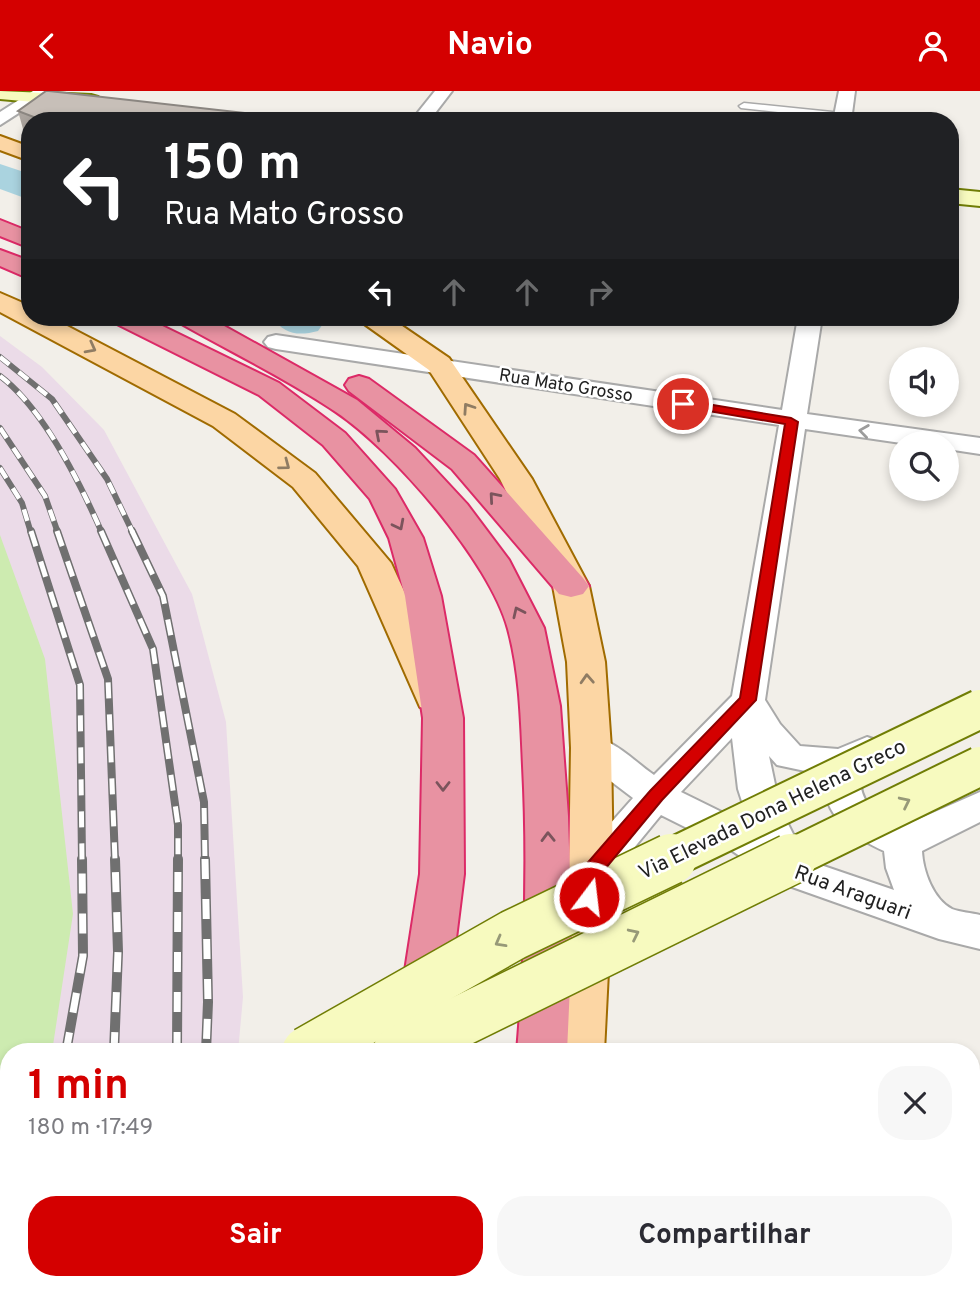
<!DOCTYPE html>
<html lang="pt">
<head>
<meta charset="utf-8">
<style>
  :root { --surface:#fff; --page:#f7f7f7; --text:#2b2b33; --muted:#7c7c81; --accent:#d40000 }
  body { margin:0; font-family:Overpass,sans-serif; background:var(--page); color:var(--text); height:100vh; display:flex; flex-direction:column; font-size:26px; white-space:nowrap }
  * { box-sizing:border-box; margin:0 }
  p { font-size:23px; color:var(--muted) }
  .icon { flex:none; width:38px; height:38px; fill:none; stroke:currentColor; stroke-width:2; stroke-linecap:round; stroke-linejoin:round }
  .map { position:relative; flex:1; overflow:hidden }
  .sheet { position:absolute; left:0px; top:952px; width:980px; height:247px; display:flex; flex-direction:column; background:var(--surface); border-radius:28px 28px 0 0; box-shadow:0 4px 10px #0003 }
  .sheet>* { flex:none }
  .banner { position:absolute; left:21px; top:21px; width:938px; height:214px; border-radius:28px; box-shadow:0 4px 10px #0003; background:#202124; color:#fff; overflow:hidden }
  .tools { position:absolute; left:889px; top:256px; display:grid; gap:14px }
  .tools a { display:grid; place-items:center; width:70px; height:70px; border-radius:50%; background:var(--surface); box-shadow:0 4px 10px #0003; font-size:35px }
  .pin { position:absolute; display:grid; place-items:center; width:60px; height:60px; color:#fff; margin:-30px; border:4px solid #fff; border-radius:50%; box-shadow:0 2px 7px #0007 }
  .me { position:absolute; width:77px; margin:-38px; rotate:15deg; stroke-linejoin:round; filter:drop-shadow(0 0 5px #0008) }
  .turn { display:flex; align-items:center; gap:24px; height:147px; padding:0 28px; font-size:32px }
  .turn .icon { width:91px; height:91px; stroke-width:2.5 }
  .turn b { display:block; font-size:49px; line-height:60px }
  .lanes { display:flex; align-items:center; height:66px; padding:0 28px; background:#0003; justify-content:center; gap:35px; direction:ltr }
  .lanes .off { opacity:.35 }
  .round { display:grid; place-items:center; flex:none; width:74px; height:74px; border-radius:28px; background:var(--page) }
  .headline { display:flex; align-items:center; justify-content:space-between; height:119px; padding:0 28px }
  h1 { font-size:42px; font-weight:700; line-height:52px; color:var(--accent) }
  .button { display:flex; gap:14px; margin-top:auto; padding:14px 28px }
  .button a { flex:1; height:80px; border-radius:28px; background:var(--accent); color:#fff; font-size:28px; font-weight:700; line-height:80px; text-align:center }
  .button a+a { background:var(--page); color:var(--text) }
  header { display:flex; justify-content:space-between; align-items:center; height:91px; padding:0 28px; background:var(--accent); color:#fff; font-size:32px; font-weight:700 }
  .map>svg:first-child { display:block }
  .industrial { fill:#ebdbe8 }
  .grass { fill:#cdebb0 }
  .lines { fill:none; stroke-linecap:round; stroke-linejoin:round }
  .river { fill:#aad3df; fill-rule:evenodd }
  .lane-casing { stroke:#a9a9a9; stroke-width:3 }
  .street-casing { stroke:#a9a9a9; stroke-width:4 }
  .secondary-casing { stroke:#707d05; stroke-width:4 }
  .primary-casing { stroke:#a06b00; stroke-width:4 }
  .highway-casing { stroke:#dc2a67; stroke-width:4 }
  .lane { fill:#fff; fill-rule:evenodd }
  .street { fill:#fff; fill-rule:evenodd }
  .secondary { fill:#f7fabf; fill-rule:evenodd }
  .primary { fill:#fcd6a4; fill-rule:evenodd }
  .highway { fill:#e892a2; fill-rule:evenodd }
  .rail-far2-casing { stroke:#707070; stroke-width:6 }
  .rail-far1-casing { stroke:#707070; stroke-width:8 }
  .rail-casing { stroke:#707070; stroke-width:10 }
  .rail-far2 { stroke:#fff; stroke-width:4.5; stroke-dasharray:12; stroke-linecap:butt }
  .rail-far1 { stroke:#fff; stroke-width:5; stroke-dasharray:16; stroke-linecap:butt }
  .rail { stroke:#fff; stroke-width:7; stroke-dasharray:20; stroke-linecap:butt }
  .secondary-bridge-far1-casing { stroke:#707d05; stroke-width:42; stroke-linecap:butt }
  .secondary-bridge-casing { stroke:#707d05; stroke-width:53; stroke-linecap:butt }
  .secondary-bridge-far1 { stroke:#f7fabf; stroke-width:38 }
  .secondary-bridge { stroke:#f7fabf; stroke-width:50 }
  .wall { fill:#aba49e }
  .building { fill:#c7bfb8; stroke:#8b8681; stroke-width:2 }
  .oneway { stroke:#8f7c63 }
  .oneway2 { stroke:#9c9c9c }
  .oneway3 { stroke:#7b545c }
  .oneway4 { stroke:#979978 }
  .route { fill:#d40000; stroke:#8a0000; stroke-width:2 }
  .labels { text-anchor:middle; stroke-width:5; stroke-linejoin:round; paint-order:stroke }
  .far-street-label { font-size:18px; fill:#222; stroke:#fff }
  .street-label { font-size:21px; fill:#222; stroke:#fff }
</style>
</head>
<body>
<header><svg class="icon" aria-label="back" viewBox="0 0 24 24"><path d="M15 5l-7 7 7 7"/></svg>Navio<svg class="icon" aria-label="person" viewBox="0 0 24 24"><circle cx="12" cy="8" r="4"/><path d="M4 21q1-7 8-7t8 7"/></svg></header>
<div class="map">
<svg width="980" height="1198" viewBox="0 0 980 1198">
  <rect width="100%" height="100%" fill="#f2efe9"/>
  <!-- industrial -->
  <path class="industrial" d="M0,245L42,276L104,339L192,503L226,631L243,906L238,961H9V1190H213L212,1198H0Z"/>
  <!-- grass -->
  <path class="grass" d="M0,444L45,568L73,823L52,961H9V1091L0,1092Z"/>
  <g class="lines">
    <!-- river -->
    <g class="river">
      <path d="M0,73L30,83V109L0,98Z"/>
      <path d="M272,226H322L325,230L318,240C299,245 284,244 272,226Z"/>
    </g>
    <defs>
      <path id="lane" d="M744,12L842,22L847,25L842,28L741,17L739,15Z"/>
      <g id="street">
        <path d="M33,0H53L0,34V21Z"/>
        <path d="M435,0H452L429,30H411Z"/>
        <path d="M839,0H855L851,30H833Z"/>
        <path d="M798,226H822L807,323L980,347V363L947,358V352H901L805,338L765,609L780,633L800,655L838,658L867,646L879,650L884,659L879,668L860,678C858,714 873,721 903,735L980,701V731L922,760C923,780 933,808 952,818C960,821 972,822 980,824V858L939,848L778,791L731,759L661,724L605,792L591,797L577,792L572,781L577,770L633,707L579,666L574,657L579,648C606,639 632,669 654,684L732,605L779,334L276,258L268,256L264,251L268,246L276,244L782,319ZM732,647L738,698L750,735L681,701ZM769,665L777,674L824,684C822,725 851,745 884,760L886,777L894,799L806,769L780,717Z"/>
      </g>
      <g id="secondary">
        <path d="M0,0L91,4L98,6L101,10L98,14L91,16L0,8Z"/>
        <path d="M950,98L980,101V115L950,112Z"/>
        <path d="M9,1136V1190H20L0,1198V1140Z"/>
        <path d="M27,1190H91L87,1198H23Z"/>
      </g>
      <g id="primary">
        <path d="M0,45L30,56V70L0,59Z"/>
        <path d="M0,202L30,215V226H50L235,323L315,382L391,472L453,606L448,616L434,620L420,616L358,475L293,396L213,335L0,221Z"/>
        <path d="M359,226H389L449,267L532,388L589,495L605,571L611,657L613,781L604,961H554L569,781L571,657L567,571L553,495L500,388L429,279L363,232Z"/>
        <path d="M537,1190H595L594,1198H536Z"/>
      </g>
      <g id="highway">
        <path d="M0,129L30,141V157L0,145Z"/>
        <path d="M0,159L30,170V188L0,175Z"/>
        <path d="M111,226H144L279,292L345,342L395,398L423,447L441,505L463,627L464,783L448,912L441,927L424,934L407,927L400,912L420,783L423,627L405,505L389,447L370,408L323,354L259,304L115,232Z"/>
        <path d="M176,226H208L357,309L415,357L467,413L509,469L544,537L560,615L568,725L572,850L567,961H517C525,865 528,771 523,675C521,630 520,582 508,538C490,471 394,360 336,321C287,288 231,261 180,232Z"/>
        <path d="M359,285L369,288L474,364L583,487L589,495L583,503L571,506L559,503L452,378L349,300L345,294L349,288Z"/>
        <path d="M355,1190H413L412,1198H354Z"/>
        <rect x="498" y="1190" width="58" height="8"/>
      </g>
    </defs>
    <!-- lane casing -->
    <use href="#lane" class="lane-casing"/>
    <!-- street casing -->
    <use href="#street" class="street-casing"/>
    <!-- secondary casing -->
    <use href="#secondary" class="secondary-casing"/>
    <!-- primary casing -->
    <use href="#primary" class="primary-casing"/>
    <!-- highway casing -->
    <use href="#highway" class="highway-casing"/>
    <!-- lane -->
    <use href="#lane" class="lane"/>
    <!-- street -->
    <use href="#street" class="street"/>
    <!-- secondary -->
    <use href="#secondary" class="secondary"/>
    <!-- primary -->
    <use href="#primary" class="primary"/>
    <!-- highway -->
    <use href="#highway" class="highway"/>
    <defs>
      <g id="rail-far2">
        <path d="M0,266L52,308L107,388L133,442"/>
        <path d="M0,285C44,318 80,392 102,442"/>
        <path d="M0,337L45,405L58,442"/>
        <path d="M0,377L22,412L31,442"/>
      </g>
      <g id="rail-far1">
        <path d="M31,440L80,594L82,769"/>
        <path d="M57,440L108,588L115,769"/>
        <path d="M101,440L153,558L178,734V769"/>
        <path d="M132,440L163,505L204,711L205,769"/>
      </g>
      <g id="rail">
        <path d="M205,768L208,911L206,961"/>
        <path d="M66,961L83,865L82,768"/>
        <path d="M114,961L118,861L115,768"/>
        <path d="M177,961L178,768"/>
        <path d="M22,1198L23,1190"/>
        <path d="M67,1198L68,1190"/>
        <path d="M144,1198L146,1190"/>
        <path d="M176,1198L178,1190"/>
      </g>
    </defs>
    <!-- rail-far2 casing -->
    <use href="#rail-far2" class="rail-far2-casing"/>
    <!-- rail-far1 casing -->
    <use href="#rail-far1" class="rail-far1-casing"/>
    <!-- rail casing -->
    <use href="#rail" class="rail-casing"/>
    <!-- rail-far2 -->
    <use href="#rail-far2" class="rail-far2"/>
    <!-- rail-far1 -->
    <use href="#rail-far1" class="rail-far1"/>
    <!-- rail -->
    <use href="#rail" class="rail"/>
    <defs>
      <g id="secondary-bridge-far1">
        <path d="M667,769L980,618"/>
        <path d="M788,769L980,675"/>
      </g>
      <g id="secondary-bridge">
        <path d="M307,961L513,844L671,768"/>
        <path d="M398,961L791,768"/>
      </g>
    </defs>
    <!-- secondary-bridge-far1 casing -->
    <use href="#secondary-bridge-far1" class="secondary-bridge-far1-casing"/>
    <!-- secondary-bridge casing -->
    <use href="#secondary-bridge" class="secondary-bridge-casing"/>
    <!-- secondary-bridge-far1 -->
    <use href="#secondary-bridge-far1" class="secondary-bridge-far1"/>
    <!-- secondary-bridge -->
    <use href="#secondary-bridge" class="secondary-bridge"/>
  </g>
  <!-- wall -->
  <path class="wall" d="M18,20L315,30H30V40L23,38Z"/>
  <!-- building -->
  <path class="building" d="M46,0H49L315,30H44L18,20Z"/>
  <!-- one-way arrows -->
  <defs><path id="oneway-chevron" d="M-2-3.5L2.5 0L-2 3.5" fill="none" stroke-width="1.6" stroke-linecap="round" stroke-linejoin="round" transform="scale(1.75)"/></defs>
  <g class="oneway">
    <use href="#oneway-chevron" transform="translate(91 257) rotate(28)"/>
    <use href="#oneway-chevron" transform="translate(468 317) rotate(-124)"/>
    <use href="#oneway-chevron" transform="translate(285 374) rotate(37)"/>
    <use href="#oneway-chevron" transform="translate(587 588) rotate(-93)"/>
  </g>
  <use class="oneway2" href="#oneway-chevron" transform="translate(864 340) rotate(-172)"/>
  <g class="oneway3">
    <use href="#oneway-chevron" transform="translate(380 343) rotate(-139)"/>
    <use href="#oneway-chevron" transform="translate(494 406) rotate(-131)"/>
    <use href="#oneway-chevron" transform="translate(399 434) rotate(63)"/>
    <use href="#oneway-chevron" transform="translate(518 521) rotate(-115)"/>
    <use href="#oneway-chevron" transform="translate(443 695) rotate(90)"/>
    <use href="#oneway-chevron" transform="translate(548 746) rotate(-91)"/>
  </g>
  <g class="oneway4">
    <use href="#oneway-chevron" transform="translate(905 711) rotate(-26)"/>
    <use href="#oneway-chevron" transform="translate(634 843) rotate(-26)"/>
    <use href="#oneway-chevron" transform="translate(500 851) rotate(151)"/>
  </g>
  <!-- route -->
  <path class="route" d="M683,309L791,327L798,331L756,609L662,709L600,784L595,811L589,813L582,811L579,806L584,776L650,700L740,607L785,333L679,315V310Z"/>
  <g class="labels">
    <!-- far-street labels -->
    <g class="far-street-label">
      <text transform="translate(566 294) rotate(9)" y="6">Rua Mato Grosso</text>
    </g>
    <!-- street labels -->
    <g class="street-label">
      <text transform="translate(772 718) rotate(-26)" y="7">Via Elevada Dona Helena Greco</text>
      <text transform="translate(853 801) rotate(20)" y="7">Rua Araguari</text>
    </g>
  </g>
</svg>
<div class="tools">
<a><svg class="icon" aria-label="sound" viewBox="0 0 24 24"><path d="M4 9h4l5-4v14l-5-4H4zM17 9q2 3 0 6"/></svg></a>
<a><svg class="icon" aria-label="search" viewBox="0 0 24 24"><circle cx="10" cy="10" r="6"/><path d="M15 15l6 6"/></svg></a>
</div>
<div class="pin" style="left:683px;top:313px;background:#d93025"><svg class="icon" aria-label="arrive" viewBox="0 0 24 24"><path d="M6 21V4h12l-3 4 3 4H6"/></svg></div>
<svg class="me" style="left:589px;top:806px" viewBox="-20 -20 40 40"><circle r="17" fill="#d40000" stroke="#fff" stroke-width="3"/><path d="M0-11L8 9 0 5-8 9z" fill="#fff"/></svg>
<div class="banner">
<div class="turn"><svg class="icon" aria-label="left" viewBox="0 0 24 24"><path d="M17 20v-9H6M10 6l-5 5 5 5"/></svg><div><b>150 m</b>Rua Mato Grosso</div></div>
<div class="lanes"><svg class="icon" aria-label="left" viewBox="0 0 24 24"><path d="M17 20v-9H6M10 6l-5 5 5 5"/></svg><svg class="icon off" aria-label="ahead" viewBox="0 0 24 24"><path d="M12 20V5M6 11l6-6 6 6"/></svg><svg class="icon off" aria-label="ahead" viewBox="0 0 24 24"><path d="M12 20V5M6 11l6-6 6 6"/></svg><svg class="icon off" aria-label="right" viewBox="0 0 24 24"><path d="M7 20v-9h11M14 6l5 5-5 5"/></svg></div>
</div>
<section class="sheet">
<div class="headline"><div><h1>1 min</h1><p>180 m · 17:49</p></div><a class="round"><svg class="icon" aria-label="close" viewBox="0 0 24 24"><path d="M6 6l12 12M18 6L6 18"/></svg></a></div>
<div class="button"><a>Sair</a><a>Compartilhar</a></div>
</section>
</div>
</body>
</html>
